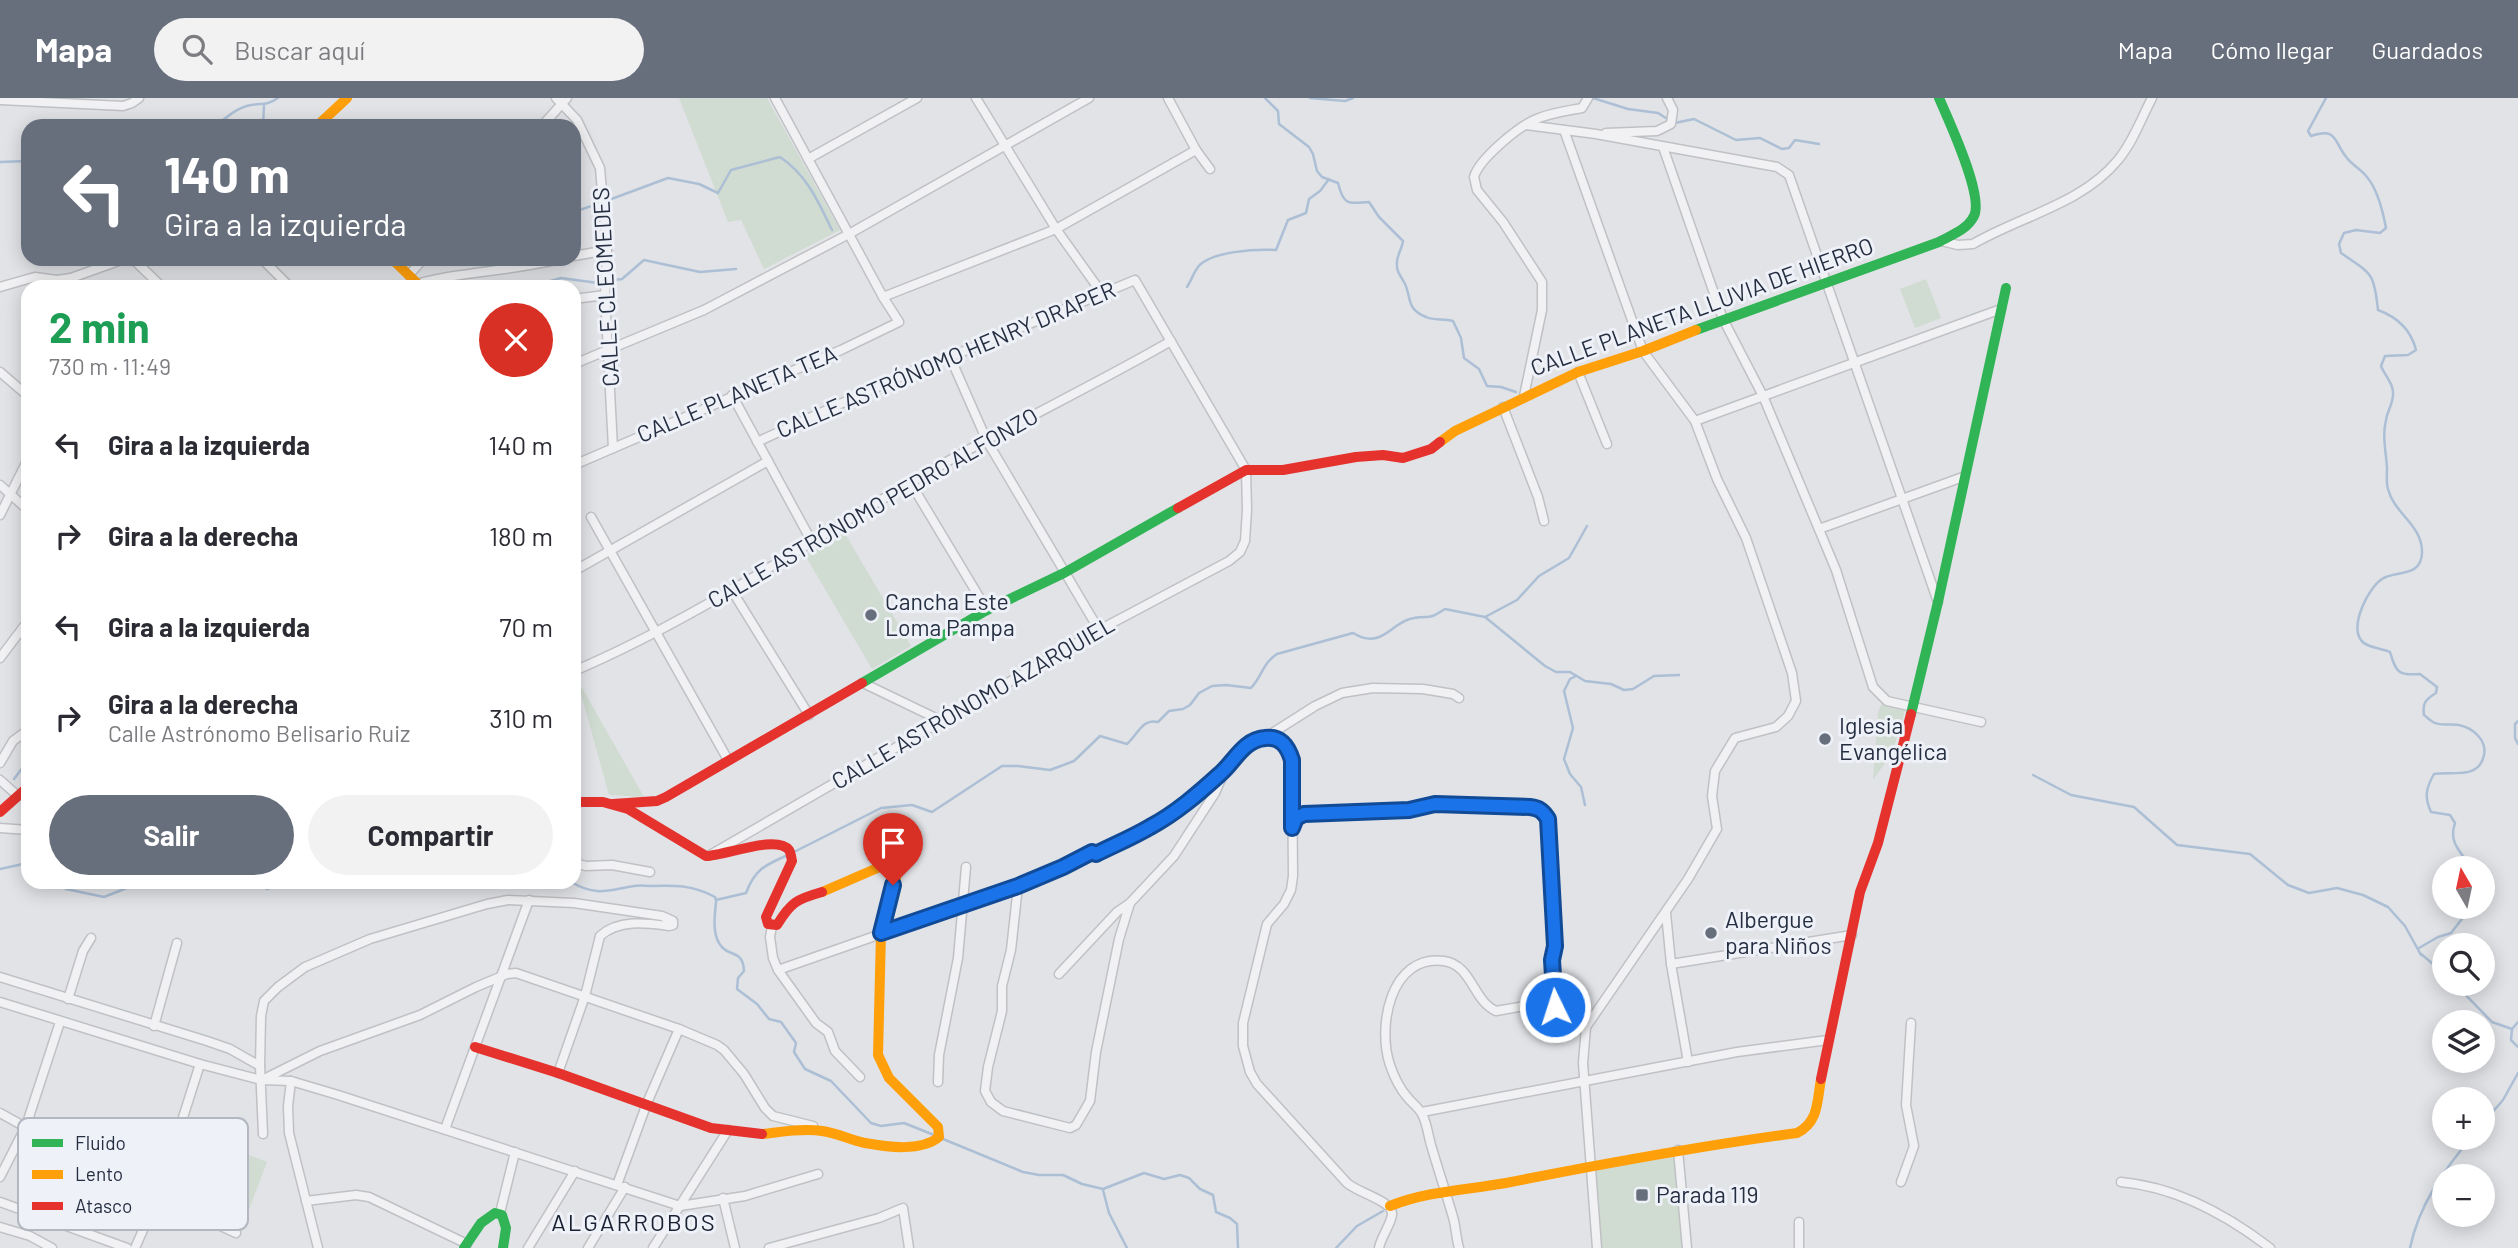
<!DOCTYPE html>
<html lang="es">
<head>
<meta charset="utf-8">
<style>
  :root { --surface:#fff; --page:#f2f2f3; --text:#2b2b33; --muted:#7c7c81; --accent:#676e7c }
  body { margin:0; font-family:Barlow,sans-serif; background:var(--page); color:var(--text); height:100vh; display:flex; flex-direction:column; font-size:26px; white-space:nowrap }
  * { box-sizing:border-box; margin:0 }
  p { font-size:23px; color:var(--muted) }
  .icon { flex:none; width:38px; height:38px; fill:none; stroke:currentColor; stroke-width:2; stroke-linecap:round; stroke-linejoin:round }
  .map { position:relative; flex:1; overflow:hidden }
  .panel { position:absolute; left:21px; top:182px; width:560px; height:609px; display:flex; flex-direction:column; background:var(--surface); border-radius:21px; box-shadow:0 4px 18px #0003 }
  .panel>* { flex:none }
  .banner { position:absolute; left:21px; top:21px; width:560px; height:147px; border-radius:21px; box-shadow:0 4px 18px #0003; background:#676e7c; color:#fff; overflow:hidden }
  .needle { width:46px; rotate:351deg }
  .tools { position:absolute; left:2432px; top:758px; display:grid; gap:14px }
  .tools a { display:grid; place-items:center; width:63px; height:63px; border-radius:50%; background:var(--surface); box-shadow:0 4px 18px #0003; font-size:35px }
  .pin { position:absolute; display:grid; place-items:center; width:60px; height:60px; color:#fff; margin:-72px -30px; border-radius:50% 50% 50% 0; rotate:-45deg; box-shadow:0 0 7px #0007 }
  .pin .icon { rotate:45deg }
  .me { position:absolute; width:77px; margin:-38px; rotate:356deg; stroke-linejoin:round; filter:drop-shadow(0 0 5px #0008) }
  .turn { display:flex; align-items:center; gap:24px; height:147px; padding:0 28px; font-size:32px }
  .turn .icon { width:91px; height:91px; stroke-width:2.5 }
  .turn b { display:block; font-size:49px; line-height:60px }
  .round { display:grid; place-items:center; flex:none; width:74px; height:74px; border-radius:37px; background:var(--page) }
  .overview { display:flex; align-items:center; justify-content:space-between; height:119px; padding:0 28px }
  h1 { font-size:42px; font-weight:700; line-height:52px; color:#1e9e55 }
  .action { display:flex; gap:14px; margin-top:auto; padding:14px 28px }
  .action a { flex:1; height:80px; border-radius:42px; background:var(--accent); color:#fff; font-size:28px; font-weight:700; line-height:80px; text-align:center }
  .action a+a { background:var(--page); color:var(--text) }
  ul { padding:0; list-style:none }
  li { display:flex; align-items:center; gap:21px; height:91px; padding:0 28px }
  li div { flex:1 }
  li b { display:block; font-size:26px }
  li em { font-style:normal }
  header { display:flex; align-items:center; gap:42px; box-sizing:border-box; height:98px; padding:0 35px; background:var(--accent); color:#fff }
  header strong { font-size:33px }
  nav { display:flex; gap:38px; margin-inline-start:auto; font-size:24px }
  .search { width:490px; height:63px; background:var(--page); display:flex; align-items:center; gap:18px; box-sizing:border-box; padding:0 24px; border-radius:38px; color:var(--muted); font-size:26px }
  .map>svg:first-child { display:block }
  .green { fill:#d0dbd1 }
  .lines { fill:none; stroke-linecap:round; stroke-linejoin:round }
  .stream { stroke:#acbfd5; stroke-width:2.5 }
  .street-casing { stroke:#bfc1c5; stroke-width:11 }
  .street { stroke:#f1f1f3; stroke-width:8 }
  .fast { stroke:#30b455; stroke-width:10 }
  .slow { stroke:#ff9f0a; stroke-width:10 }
  .jam { stroke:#e5322d; stroke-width:10 }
  .route-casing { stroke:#114b97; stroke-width:18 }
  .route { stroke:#1a73e8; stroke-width:12 }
  .poi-dot { fill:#676e7c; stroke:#eef1f7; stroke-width:2.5 }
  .labels { text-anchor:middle; stroke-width:6; stroke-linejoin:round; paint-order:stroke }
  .street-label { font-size:23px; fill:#262f42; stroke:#eef1f7 }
  .poi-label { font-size:23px; fill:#262f42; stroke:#eef1f7; text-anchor:start }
  .neighbourhood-label { font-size:24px; letter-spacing:2px; fill:#192032; stroke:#eef1f7 }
  .key { fill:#eef1f7; stroke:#b2b7c1; stroke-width:2 }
  .key-label { font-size:19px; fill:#262f42 }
</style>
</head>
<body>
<header>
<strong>Mapa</strong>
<div class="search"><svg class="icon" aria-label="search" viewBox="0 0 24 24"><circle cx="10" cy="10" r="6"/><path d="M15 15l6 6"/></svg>Buscar aquí</div>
<nav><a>Mapa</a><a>Cómo llegar</a><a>Guardados</a></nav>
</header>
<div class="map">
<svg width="2518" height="1150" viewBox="0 0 2518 1150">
  <rect width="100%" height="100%" fill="#e1e3e7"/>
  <!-- green -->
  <g class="green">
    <path d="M679,0H767L840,132L764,171L741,122L728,124Z"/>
    <path d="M1926,181L1941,220L1915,230L1900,191Z"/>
    <path d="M844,434L911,548L872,571L805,457Z"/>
    <path d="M577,581L644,699L609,697Z"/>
    <path d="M1895,602L1905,609V613L1892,655L1873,682L1878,614L1881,607Z"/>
    <path d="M226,1048L267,1064L242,1130L201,1111Z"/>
    <path d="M1675,1059L1683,1150H1601L1596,1075L1598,1071Z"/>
  </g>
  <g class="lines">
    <!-- stream -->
    <g class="stream">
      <path d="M1265,0L1278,13L1279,26L1309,49L1313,56L1317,73L1322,79L1338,85C1344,109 1349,105 1369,104L1379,119L1403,143C1402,151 1397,157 1397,164C1396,173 1400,177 1404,184C1412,198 1405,211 1426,219C1434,223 1444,220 1453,223L1461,240L1464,260L1479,271L1487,288L1501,289L1516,294"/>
      <path d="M1310,0L1345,3L1353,0"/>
      <path d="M1593,0L1628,11L1658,15L1669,22"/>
      <path d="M2326,0L2308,33L2311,38C2338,29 2333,43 2347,60C2352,67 2361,71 2367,79C2378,92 2383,114 2386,130L2380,135L2356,132L2344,135L2339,146L2341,155C2371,176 2374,173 2378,212C2397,219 2411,232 2416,252L2408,257L2385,258L2381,268C2385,278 2394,286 2393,297C2393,305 2387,314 2386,322C2382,339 2386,353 2387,370C2387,377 2386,384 2388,391C2394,416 2423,427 2422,455C2421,480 2396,472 2382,481C2368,490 2350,527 2361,542C2366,550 2382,550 2390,554C2396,574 2398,578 2420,576L2437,589L2436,595C2426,601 2422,605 2424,617C2427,619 2429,622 2433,624C2441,629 2451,625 2459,627C2473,630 2487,642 2484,657C2479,682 2452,673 2434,676C2426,690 2424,699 2431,714L2450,717L2455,725C2448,745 2461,754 2472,770"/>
      <path d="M1675,25L1694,21L1736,42L1760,40L1782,51L1789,50L1795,42L1819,46"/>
      <path d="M217,28C225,19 239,9 251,7C263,5 266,8 278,0"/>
      <path d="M263,28L264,8"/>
      <path d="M0,64L28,63"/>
      <path d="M606,103L668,80L699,86L718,95L731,72L780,59C807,77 818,103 832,132"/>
      <path d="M574,114L600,105"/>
      <path d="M614,182L622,181L644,162L700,174L736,171"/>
      <path d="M530,189L561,180L598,185"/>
      <path d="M1187,189C1191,183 1194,174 1198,169C1210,153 1257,151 1276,152L1288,122L1306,115L1309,101L1320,93L1329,81"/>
      <path d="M1485,519L1517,502L1539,478L1569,460L1587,428"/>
      <path d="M1576,578L1570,581L1564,593L1573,630L1564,661L1570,676L1581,689L1585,707"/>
      <path d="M2518,623L2515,626V640L2518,646"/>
      <path d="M28,646L25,649L28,658"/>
      <path d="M2033,677L2071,697L2134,709L2177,747L2250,756L2288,787L2309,795L2337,790L2363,797L2388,809L2405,828L2421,857"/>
      <path d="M14,681L23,669L28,668"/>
      <path d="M794,754L881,710L912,707L932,714L1002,668H1018L1050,672L1074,663L1100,638L1127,646C1138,636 1143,620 1158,624L1169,613L1183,611L1190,607L1199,595L1212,588L1226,587L1251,590C1263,577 1262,566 1277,556L1353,535C1383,553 1391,523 1414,520C1432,517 1426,523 1445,511L1485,519L1545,568L1556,574H1570L1585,583L1611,586L1624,592L1633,591L1654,578L1679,577"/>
      <path d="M0,771L23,766L28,768"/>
      <path d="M55,784L66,791L104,799L142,784"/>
      <path d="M253,784L267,791L283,784"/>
      <path d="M571,784C597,799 608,792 634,788C640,787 645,788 651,788C675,787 693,787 715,799L716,802L746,795C755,771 765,767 788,757"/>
      <path d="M716,804C715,816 712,833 719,845C727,860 743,850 744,873L738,880L737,891L757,906L769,921L781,924L796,945L794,954L805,971L831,983L871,1025L881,1028L904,1025L934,1037"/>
      <path d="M2419,850L2438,839L2451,835L2472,808"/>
      <path d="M2421,856L2445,876"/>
      <path d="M2455,886L2492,924L2512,931"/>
      <path d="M2518,924L2512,931L2511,942L2518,949"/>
      <path d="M2483,1025L2503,1002L2518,975"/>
      <path d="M943,1041L1023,1074L1039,1077H1063L1082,1086L1103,1091L1144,1075L1164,1081L1180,1077L1189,1080L1200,1091L1213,1097L1216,1114L1230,1120L1237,1126L1238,1150"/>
      <path d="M1103,1092L1109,1115L1127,1150"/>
      <path d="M1336,1150L1357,1128L1383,1113"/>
      <path d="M2410,1150C2419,1107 2443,1073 2471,1040"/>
    </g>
    <defs>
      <g id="street">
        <path d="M556,0L577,22L600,70L607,152L605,197L613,350"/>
        <path d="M976,0L1056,131L1101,194"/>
        <path d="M1168,0L1196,52L1210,71"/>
        <path d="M0,2L123,8L132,5L139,0"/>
        <path d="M1526,27L1596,36L1777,69L1789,77L1938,504"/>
        <path d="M542,28L567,0"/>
        <path d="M1564,32L1643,253L1695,323L1717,381L1746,440L1792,575L1796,603L1788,618L1776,629L1735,640L1715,673L1712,698L1717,731L1688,781L1586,929"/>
        <path d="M1606,35L1657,33L1671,26L1673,12L1667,0"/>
        <path d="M1663,49L1723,221L1763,298L1836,472L1873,589L1887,603L1981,624"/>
        <path d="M808,61L917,0"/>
        <path d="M1941,143L1958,147L1973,146C2021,118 2082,106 2118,62C2133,44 2141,21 2152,0"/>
        <path d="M574,158L607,152"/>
        <path d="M133,161L162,189"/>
        <path d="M262,161L290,189"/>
        <path d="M409,177L423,161"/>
        <path d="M0,189L35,179L57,182L71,180"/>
        <path d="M72,189L71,180L124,161"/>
        <path d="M407,189C456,173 510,174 560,161"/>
        <path d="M883,199L1056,131L1196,52"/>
        <path d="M574,201L605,197"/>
        <path d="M950,259L987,343L1099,532"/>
        <path d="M574,266L704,212L849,136L1089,0"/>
        <path d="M0,274L28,298"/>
        <path d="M1578,274L1607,346"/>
        <path d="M732,297L812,444"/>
        <path d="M1524,298L1542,212V184L1503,124L1477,92L1474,79C1479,61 1517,30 1534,22C1549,15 1566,13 1582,10L1588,0"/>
        <path d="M1503,309L1538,399L1544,423"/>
        <path d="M1695,323L2001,211"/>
        <path d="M574,367L841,252L899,224L883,199L775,0"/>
        <path d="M910,384L987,512"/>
        <path d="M0,387L28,412"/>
        <path d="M0,417L28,361"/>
        <path d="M591,419L728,662"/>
        <path d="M1819,431L1963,379"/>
        <path d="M574,473L768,363"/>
        <path d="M731,491L809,617"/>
        <path d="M0,560L28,523"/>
        <path d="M574,573C691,523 799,450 908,386C994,335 1084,293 1171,243"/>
        <path d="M863,585L942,623"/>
        <path d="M1266,639C1281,641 1287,647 1292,662L1293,778L1291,792L1284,806L1267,826L1243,925V948L1250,974L1257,986L1347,1085C1358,1095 1394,1103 1392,1117C1390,1128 1381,1139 1379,1150"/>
        <path d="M0,665L13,643L28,632"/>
        <path d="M0,682L18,698"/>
        <path d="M1293,728L1296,720L1315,714L1409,712L1435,706L1538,710L1548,721L1555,848L1552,862L1555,909"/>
        <path d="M0,730L28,732"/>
        <path d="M710,757L1099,532L1229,463L1240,454L1245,443L1247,412L1246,372L1135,182L950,259L921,269L757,344"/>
        <path d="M574,765L586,768L612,767L650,774"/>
        <path d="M1018,788L1011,852L1002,888V913L988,969L985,993L991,1004L1003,1013L1070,1030L1076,1027L1090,1003L1096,954L1119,841L1130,805"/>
        <path d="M1666,815L1671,866L1688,964"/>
        <path d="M772,828L770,839L773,860L778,872L816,925L828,934L835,953L860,979"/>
        <path d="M1671,866L1852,837"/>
        <path d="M778,872L1018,788L1063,769L1092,754L1096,756L1151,729L1192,701L1225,672"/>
        <path d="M1059,876L1117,814L1130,805L1174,758L1215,695L1225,672L1246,647L1266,639L1315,608L1342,595L1373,590L1423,591L1453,596L1459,600"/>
        <path d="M0,879L207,943L230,951L260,968"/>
        <path d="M68,901L83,853L91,840"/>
        <path d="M0,904L200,966L261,982L291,983L338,997L680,1108L745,1098L818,1076"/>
        <path d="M154,928L177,845"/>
        <path d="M264,981L320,953L420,917L476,889L507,876L516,875L679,931L717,947L724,952L744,976L765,1010L773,1018L813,1028"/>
        <path d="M291,983L288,1008L289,1035L318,1150"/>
        <path d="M938,984L939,957L958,860L966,769"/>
        <path d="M1422,1014L1737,954L1828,942"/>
        <path d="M0,1015L113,1078L236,1135"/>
        <path d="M445,1031L529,802"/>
        <path d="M263,1036L260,968L261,918L264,903L278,889L305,869L370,841L487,806L508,802L574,805L662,818L673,823V827L669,828C646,825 619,821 600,838L585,898L558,975"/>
        <path d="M1678,1052L1687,1150"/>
        <path d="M0,1079L26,1028L60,924"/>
        <path d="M1901,1084L1914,1048L1906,1007L1911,925"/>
        <path d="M2121,1084C2176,1089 2227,1117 2270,1150"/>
        <path d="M617,1087L647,1005L679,931"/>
        <path d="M723,1100L735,1150"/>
        <path d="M306,1103L356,1097L369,1099L467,1146"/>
        <path d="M0,1104L127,1150"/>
        <path d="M500,1115L515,1054"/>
        <path d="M1799,1124V1150"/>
        <path d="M0,1129L30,1138L52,1150"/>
        <path d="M135,1150L158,1098L200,966"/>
        <path d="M528,1150L575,1073"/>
        <path d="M588,1150L625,1089"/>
        <path d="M653,1150L728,1032"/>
        <path d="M769,1150L879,1120L903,1110L909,1150"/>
        <path d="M1459,1150C1456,1140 1456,1129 1453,1119C1446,1095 1438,1071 1431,1047C1428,1037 1427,1025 1422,1016C1419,1010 1412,1005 1408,1000C1400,991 1394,979 1390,967C1377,929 1390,856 1444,863C1472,867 1473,903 1496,913L1542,905L1572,915L1581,920L1586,929L1583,965L1597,1150"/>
      </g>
    </defs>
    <!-- street casing -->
    <use href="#street" class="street-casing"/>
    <!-- street -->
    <use href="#street" class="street"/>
    <!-- fast -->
    <g class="fast">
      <path d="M1696,232L1939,144C1951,137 1967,132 1974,118C1984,98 1949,23 1939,0"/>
      <path d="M862,585L987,512L1064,475L1178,410"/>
      <path d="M1911,616L1938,504L2006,190"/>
      <path d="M464,1150L481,1125L495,1115L502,1117L506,1130L503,1150"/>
    </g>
    <!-- slow -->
    <g class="slow">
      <path d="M317,28L347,0"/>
      <path d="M392,161L421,189"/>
      <path d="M1440,344L1455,333L1578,274L1643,253L1696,232"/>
      <path d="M762,1036C782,1034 802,1030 822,1033C837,1035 850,1042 865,1045C887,1049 921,1054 939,1039L938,1029L889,980L878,957L881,835L896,780L895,772L888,768H882L822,794"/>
      <path d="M1390,1108C1427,1093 1467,1092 1506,1085C1602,1066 1699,1048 1797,1035C1819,1024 1817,1003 1821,981"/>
    </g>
    <!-- jam -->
    <g class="jam">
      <path d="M1178,410L1246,372H1283L1356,359L1383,357L1403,360L1431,351L1440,344"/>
      <path d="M574,704H603L628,711L706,758C724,758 777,736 789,752C791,755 791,759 792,763L766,819L768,826L777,827C791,804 797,801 822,794"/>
      <path d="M613,706L657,703L666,699L862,585"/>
      <path d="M0,714L28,689"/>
      <path d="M475,949L558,975L711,1030L762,1036"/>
      <path d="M1821,981L1860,794L1878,745L1911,616"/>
    </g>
  </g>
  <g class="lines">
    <defs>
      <path id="route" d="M893,787L881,835L1018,788L1063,769L1092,754L1096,756C1114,747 1133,739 1150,729C1176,715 1198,696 1220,676C1235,663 1243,642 1265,640C1281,638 1288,649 1292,662V730L1296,720L1304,716L1409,712L1435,706L1530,709C1539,710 1543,713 1548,721L1555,848L1552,862L1555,909"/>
    </defs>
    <!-- route casing -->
    <use href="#route" class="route-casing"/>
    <!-- route -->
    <use href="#route" class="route"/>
  </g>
  <!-- markers -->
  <g class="poi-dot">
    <circle cx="871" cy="517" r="7"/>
    <circle cx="1825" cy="641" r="7"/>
    <circle cx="1711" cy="835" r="7"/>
    <rect x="1635" y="1090" width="14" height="14" rx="3.5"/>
  </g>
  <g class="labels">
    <!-- street labels -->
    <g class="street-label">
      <text transform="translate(606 189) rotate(-93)" y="8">CALLE CLEOMEDES</text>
      <text transform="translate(1702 209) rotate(-20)" y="8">CALLE PLANETA LLUVIA DE HIERRO</text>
      <text transform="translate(946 262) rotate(-23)" y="8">CALLE ASTRÓNOMO HENRY DRAPER</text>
      <text transform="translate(737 296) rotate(-23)" y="8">CALLE PLANETA TEA</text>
      <text transform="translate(873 410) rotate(-30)" y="8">CALLE ASTRÓNOMO PEDRO ALFONZO</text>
      <text transform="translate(973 605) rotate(-30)" y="8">CALLE ASTRÓNOMO AZARQUIEL</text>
    </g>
    <!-- poi labels -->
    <g class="poi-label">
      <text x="885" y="512">Cancha Este<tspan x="885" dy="26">Loma Pampa</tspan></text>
      <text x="1839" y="636">Iglesia<tspan x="1839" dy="26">Evangélica</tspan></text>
      <text x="1725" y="830">Albergue<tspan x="1725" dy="26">para Niños</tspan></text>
      <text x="1656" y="1105">Parada 119</text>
    </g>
    <!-- neighbourhood labels -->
    <g class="neighbourhood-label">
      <text x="634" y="1133">ALGARROBOS</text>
    </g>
  </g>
  <!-- legend -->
  <rect x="18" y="1020" width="230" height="112" rx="10" class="key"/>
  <rect x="32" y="1041" width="31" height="8" fill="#30b455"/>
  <rect x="32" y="1072" width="31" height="9" fill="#ff9f0a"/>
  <rect x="32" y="1104" width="31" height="8" fill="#e5322d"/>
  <g class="key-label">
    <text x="75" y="1052">Fluido</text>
    <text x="75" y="1083">Lento</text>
    <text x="75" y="1115">Atasco</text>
  </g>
</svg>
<div class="tools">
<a><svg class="needle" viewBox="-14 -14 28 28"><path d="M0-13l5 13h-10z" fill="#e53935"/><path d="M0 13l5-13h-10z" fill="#7c7c81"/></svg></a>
<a><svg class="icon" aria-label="search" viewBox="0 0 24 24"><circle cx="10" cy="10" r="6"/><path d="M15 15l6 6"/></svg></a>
<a><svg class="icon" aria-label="layers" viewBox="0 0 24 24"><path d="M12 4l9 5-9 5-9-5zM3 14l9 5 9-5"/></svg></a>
<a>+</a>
<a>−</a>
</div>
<div class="pin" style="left:893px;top:787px;background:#d93025"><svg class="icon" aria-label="arrive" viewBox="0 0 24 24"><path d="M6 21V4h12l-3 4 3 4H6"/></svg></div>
<svg class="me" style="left:1555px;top:909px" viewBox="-20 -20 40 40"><circle r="17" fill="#1a73e8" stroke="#fff" stroke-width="3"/><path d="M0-11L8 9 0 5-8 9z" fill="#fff"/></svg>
<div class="banner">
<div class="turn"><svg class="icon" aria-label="left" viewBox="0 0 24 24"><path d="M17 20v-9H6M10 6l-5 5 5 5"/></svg><div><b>140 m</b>Gira a la izquierda</div></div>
</div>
<section class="panel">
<div class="overview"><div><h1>2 min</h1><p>730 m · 11:49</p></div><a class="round" style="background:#d93025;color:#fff"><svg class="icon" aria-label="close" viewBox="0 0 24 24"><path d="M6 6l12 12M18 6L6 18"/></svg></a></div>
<ul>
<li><svg class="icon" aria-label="left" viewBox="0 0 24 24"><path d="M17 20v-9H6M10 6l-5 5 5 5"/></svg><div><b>Gira a la izquierda</b></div><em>140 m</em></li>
<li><svg class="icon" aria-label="right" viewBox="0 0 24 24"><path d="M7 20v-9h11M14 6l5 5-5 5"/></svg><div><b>Gira a la derecha</b></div><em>180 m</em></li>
<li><svg class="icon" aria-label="left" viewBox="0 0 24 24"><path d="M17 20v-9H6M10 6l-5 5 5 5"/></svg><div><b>Gira a la izquierda</b></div><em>70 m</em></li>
<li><svg class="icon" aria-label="right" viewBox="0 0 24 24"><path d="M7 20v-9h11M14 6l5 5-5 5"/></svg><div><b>Gira a la derecha</b><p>Calle Astrónomo Belisario Ruiz</p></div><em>310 m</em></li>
</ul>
<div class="action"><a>Salir</a><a>Compartir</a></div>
</section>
</div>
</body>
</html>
